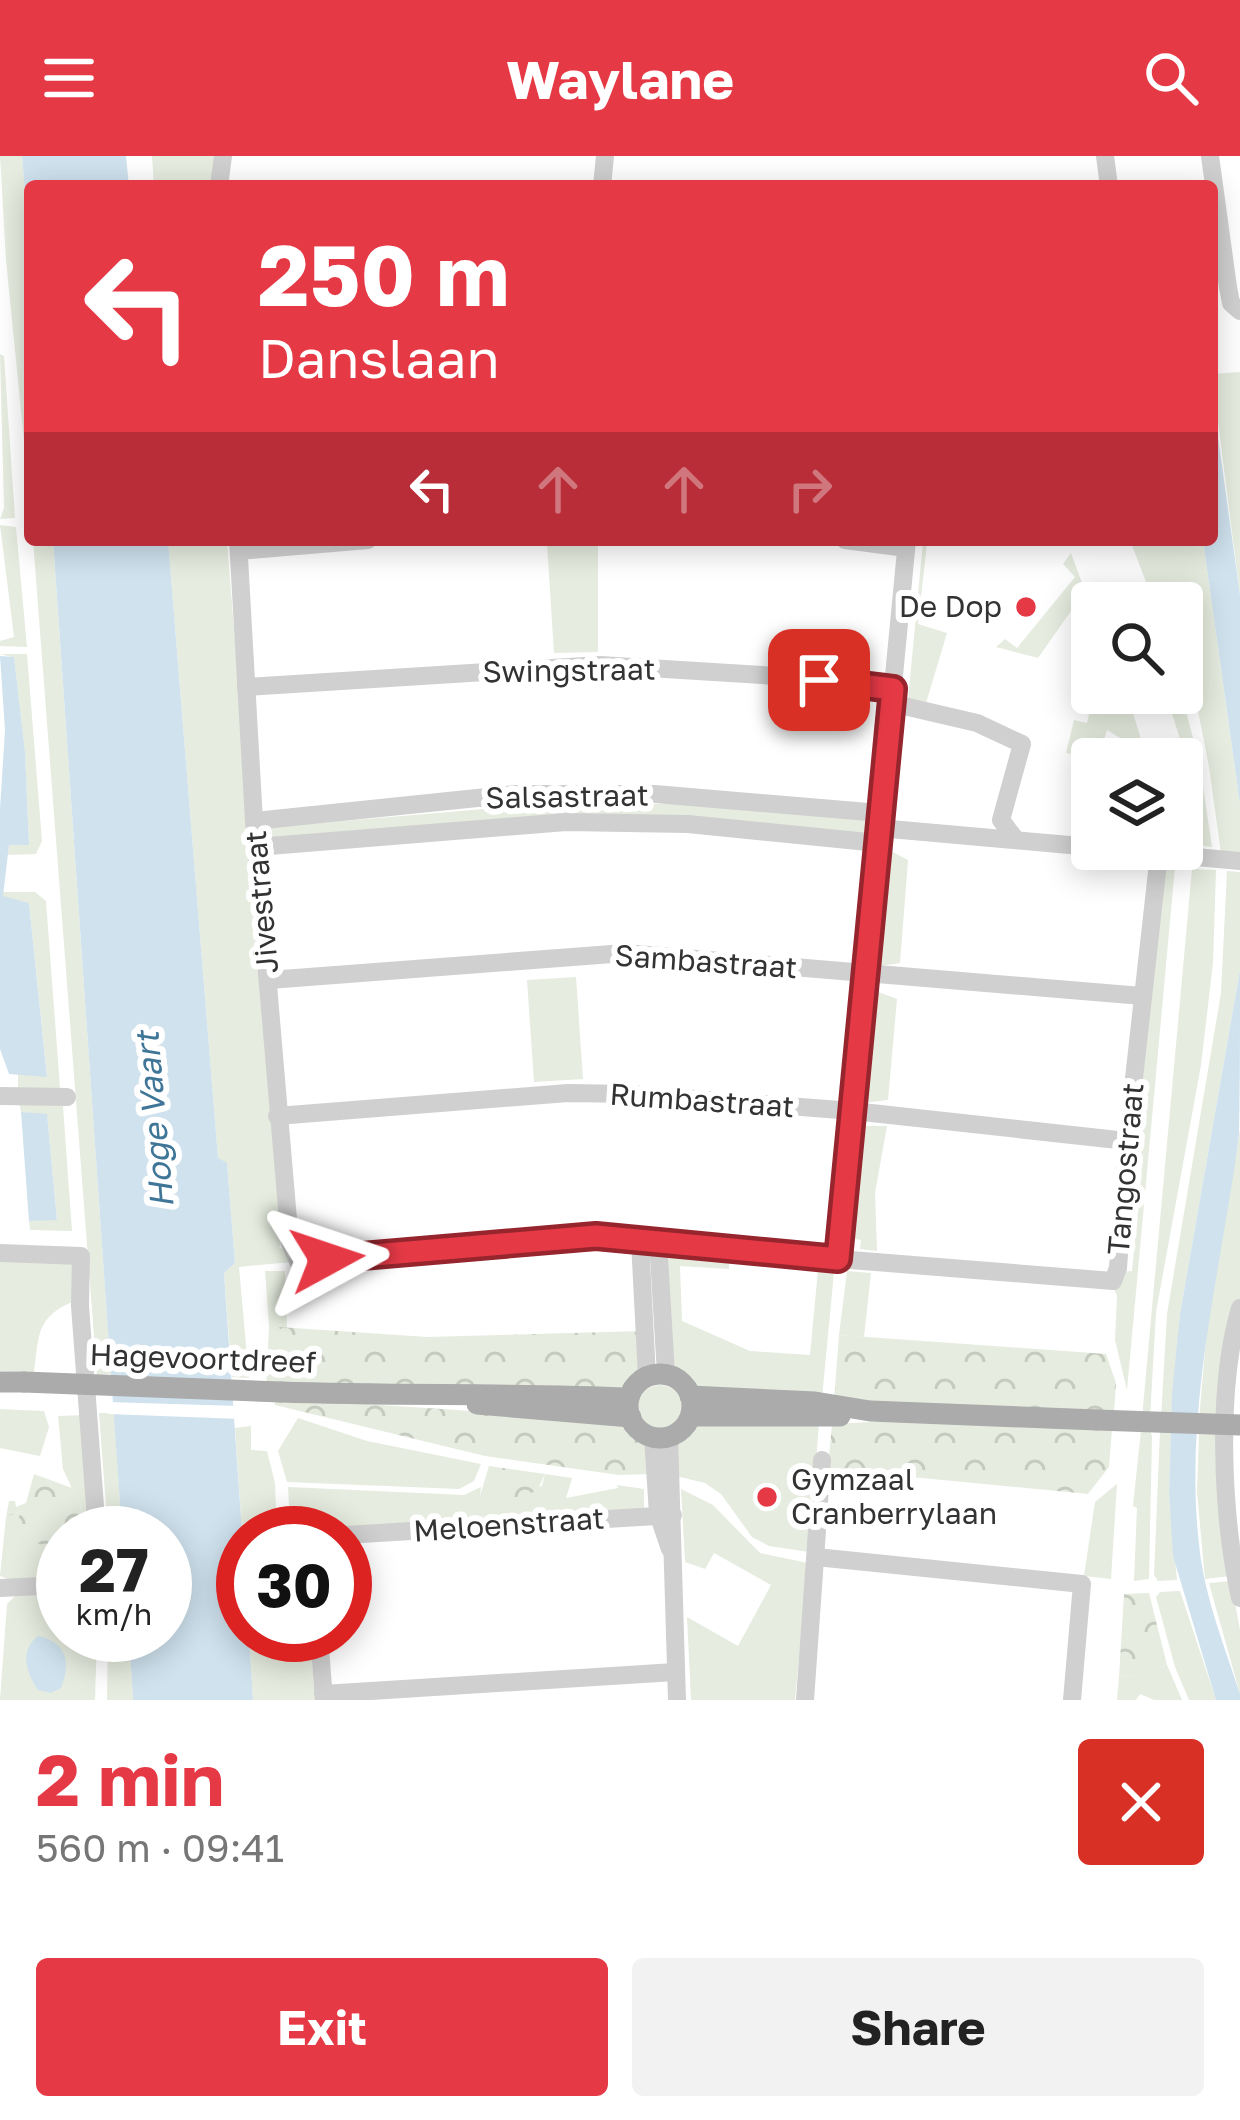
<!DOCTYPE html>
<html lang="en">
<head>
<meta charset="utf-8">
<style>
  :root { --surface:#fff; --page:#f2f2f2; --text:#222; --muted:#767676; --accent:#e63946 }
  body { margin:0; font-family:"Golos Text",sans-serif; background:var(--page); color:var(--text); height:100vh; display:flex; flex-direction:column; font-size:45px; white-space:nowrap }
  * { box-sizing:border-box; margin:0 }
  p { font-size:39px; color:var(--muted) }
  .icon { flex:none; width:66px; height:66px; fill:none; stroke:currentColor; stroke-width:2; stroke-linecap:round; stroke-linejoin:round }
  .map { position:relative; height:1544px; overflow:hidden }
  .drawer { display:flex; flex-direction:column; background:var(--surface); flex:1 }
  .drawer>* { flex:none }
  .guide { position:absolute; left:24px; top:24px; width:1194px; height:366px; border-radius:12px; box-shadow:0 6px 30px #0003; background:#e63946; color:#fff; overflow:hidden }
  .fabs { position:absolute; left:1071px; top:426px; display:grid; gap:24px }
  .fabs a { display:grid; place-items:center; width:132px; height:132px; border-radius:12px; background:var(--surface); box-shadow:0 6px 30px #0003; font-size:60px }
  .speed { position:absolute; left:36px; top:1350px; display:flex; gap:24px; font-size:60px; font-weight:700; text-align:center }
  .speed>* { display:grid; place-content:center; width:156px; height:156px; border-radius:50%; background:var(--surface); box-shadow:0 6px 30px #0003; line-height:1 }
  .speed small { font-size:30px; font-weight:400 }
  .speed .limit { border:18px solid #d22; background:#fff; color:#111 }
  .pin { position:absolute; display:grid; place-items:center; width:102px; height:102px; color:#fff; margin:-51px; border-radius:24px; box-shadow:0 6px 18px #0006 }
  .me { position:absolute; width:132px; margin:-66px; rotate:85deg; stroke-linejoin:round; filter:drop-shadow(0 0 9px #0008) }
  .turn { display:flex; align-items:center; gap:42px; height:252px; padding:0 36px; font-size:54px }
  .turn .icon { width:156px; height:156px; stroke-width:2.5 }
  .turn b { display:block; font-size:84px; line-height:102px }
  .lanes { display:flex; align-items:center; height:114px; padding:0 36px; background:#0003; justify-content:center; gap:60px; direction:ltr }
  .lanes .off { opacity:.35 }
  .round { display:grid; place-items:center; flex:none; width:126px; height:126px; border-radius:12px; background:var(--page) }
  .headline { display:flex; align-items:center; justify-content:space-between; height:204px; padding:0 36px }
  h1 { font-size:72px; font-weight:700; line-height:90px; color:var(--accent) }
  .button { display:flex; gap:24px; margin-top:auto; padding:24px 36px }
  .button a { flex:1; height:138px; border-radius:12px; background:var(--accent); color:#fff; font-size:48px; font-weight:700; line-height:138px; text-align:center }
  .button a+a { background:var(--page); color:var(--text) }
  header { display:flex; justify-content:space-between; align-items:center; height:156px; padding:0 36px; background:var(--accent); color:#fff; font-size:54px; font-weight:700 }
  .map>svg:first-child { display:block }
  .grass { fill:#e6ecdf }
  .forest { fill:url(#forest-crowns) }
  .water { fill:#cfe2ee }
  .pier { fill:#fff }
  .lines { fill:none; stroke-linecap:round; stroke-linejoin:round }
  .minor { stroke:#d0d0d0; stroke-width:18 }
  .major { stroke:#ababab; stroke-width:21 }
  .major-bridge { stroke:#ababab; stroke-width:21 }
  .route-casing { stroke:#96252e; stroke-width:30 }
  .route { stroke:#e63946; stroke-width:21 }
  .poi-dot { fill:#e63946; stroke:#fff; stroke-width:4.5 }
  .labels { text-anchor:middle; stroke-width:12; stroke-linejoin:round; paint-order:stroke }
  .poi-label { font-size:30px; fill:#333; stroke:#fff; text-anchor:end }
  .street-label { font-size:30px; fill:#333; stroke:#fff }
  .water-label { font-size:33px; font-style:italic; fill:#3f7597; stroke:#fff }
</style>
</head>
<body>
<header><svg class="icon" aria-label="menu" viewBox="0 0 24 24"><path d="M4 6h16M4 12h16M4 18h16"/></svg>Waylane<svg class="icon" aria-label="search" viewBox="0 0 24 24"><circle cx="10" cy="10" r="6"/><path d="M15 15l6 6"/></svg></header>
<div class="map">
<svg width="1240" height="1544" viewBox="0 0 1240 1544">
  <defs>
    <pattern id="forest-crowns" width="20" height="18" patternUnits="userSpaceOnUse" patternTransform="scale(3)"><rect width="20" height="18" fill="#e6ecdf"/><path d="M2 6a3 3 0 1 1 6 0M12 15a3 3 0 1 1 6 0" fill="none" stroke="#c6cbc0"/></pattern>
  </defs>
  <rect width="100%" height="100%" fill="#fff"/>
  <!-- grass -->
  <g class="grass">
    <path d="M0,0H22L30,93V345L6,104Z"/>
    <path d="M152,0H218L215,30H154Z"/>
    <path d="M0,198L4,200L15,362L0,363L4,352Z"/>
    <path d="M1240,216V439L1212,218Z"/>
    <path d="M0,369L16,371L27,491L0,490V485L14,481Z"/>
    <path d="M33,384H53L111,1218L97,1219Z"/>
    <path d="M168,384H227L282,1085L279,1091L289,1097L291,1106L239,1111L249,1222L232,1221L224,1117L235,1107L227,1008L218,1003Z"/>
    <path d="M1130,384H1203L1240,648V699L1221,697L1209,611L1195,539L1182,505V447H1154Z"/>
    <path d="M923,386L927,387L918,468L947,477L926,547L908,544Z"/>
    <path d="M598,387V496L554,497L547,388Z"/>
    <path d="M1071,397L1085,435L1038,502L996,491L1005,483L1017,492L1075,421L1063,408Z"/>
    <path d="M1,498H27L42,685L36,698L8,699L9,688H29L25,597L14,502Z"/>
    <path d="M1094,537H1127L1147,603H1138L1140,594L1107,574L1098,603L1066,597L1074,564L1087,567Z"/>
    <path d="M1165,537H1181L1199,604L1212,691L1194,689C1196,629 1184,593 1165,537Z"/>
    <path d="M541,648H675L865,664L871,671L865,678L674,662L263,686L262,672Z"/>
    <path d="M885,692L908,704L900,807L874,811Z"/>
    <path d="M1159,710L1175,711L1127,1234L1115,1184L1117,1140L1113,1131L1122,1116L1132,1115L1143,1001L1133,1000L1138,982L1134,969Z"/>
    <path d="M1192,713L1216,714L1213,807L1201,909L1156,1156L1150,1262H1142Z"/>
    <path d="M1227,715L1240,716V814L1180,1158L1171,1263L1161,1262L1167,1158L1221,837Z"/>
    <path d="M3,736H35L46,745L60,932L18,933V918L47,920L29,747L3,741Z"/>
    <path d="M576,821L583,923L534,926L527,824Z"/>
    <path d="M873,834L897,843L888,944L863,947Z"/>
    <path d="M19,946L63,950L72,1075L30,1074L29,1065L57,1063L47,959L21,956Z"/>
    <path d="M860,970H887L875,1037L877,1095L860,1093L861,1084L850,1082Z"/>
    <path d="M1240,974V1144L1220,1264H1199L1208,1161Z"/>
    <path d="M677,1096L729,1106V1113L680,1110L682,1165L750,1195L810,1199L818,1114L834,1116L822,1242L696,1234L673,1212L666,1104Z"/>
    <path d="M0,1101L75,1103V1145C36,1160 39,1179 34,1216L0,1215Z"/>
    <path d="M265,1115H285L287,1172H280L311,1230L266,1231L269,1170Z"/>
    <path d="M847,1115L871,1117L864,1181L839,1179Z"/>
    <circle cx="660" cy="1251" r="22"/>
    <path d="M0,1253L44,1255L49,1271L40,1300L0,1292Z"/>
    <path d="M99,1257H114L122,1377H108Z"/>
    <path d="M85,1259L93,1377H72L81,1352L63,1313L58,1260Z"/>
    <path d="M298,1262L367,1285L481,1308L474,1325L459,1333L287,1326L278,1295Z"/>
    <path d="M698,1265L819,1267L809,1396L769,1390L752,1381L721,1338L705,1327L676,1320L677,1289Z"/>
    <path d="M251,1270V1294L267,1295L275,1327L277,1377H243V1391L235,1272Z"/>
    <path d="M1141,1274L1150,1275L1152,1280L1149,1423L1134,1425L1137,1352L1133,1350Z"/>
    <path d="M1160,1275L1171,1276L1169,1336L1177,1424L1158,1425L1154,1419Z"/>
    <path d="M1199,1277L1219,1278L1231,1420L1205,1423L1197,1336Z"/>
    <path d="M545,1318L572,1322L566,1342L618,1332L617,1329L644,1333V1353L321,1377H306L290,1369L288,1331L464,1339L481,1331L480,1340L542,1330Z"/>
    <path d="M1117,1328L1111,1423L1084,1420L1095,1346Z"/>
    <path d="M681,1333L713,1349L760,1397L808,1407L795,1544H691L687,1461L738,1490L771,1429L714,1397L705,1413L685,1406Z"/>
    <path d="M21,1355L46,1388L44,1396L32,1400L62,1396H54V1386L63,1382V1423L11,1424L0,1420L6,1361Z"/>
    <path d="M1231,1425L1240,1474V1538L1209,1427Z"/>
    <path d="M1180,1435L1216,1544H1189L1175,1511L1156,1441L1160,1436Z"/>
    <path d="M63,1437V1479H97L95,1544H0L7,1448L17,1438Z"/>
    <path d="M108,1479H129L133,1544H107Z"/>
    <path d="M249,1479H310L315,1544H253Z"/>
    <path d="M1167,1509L1182,1544H1154L1140,1538L1136,1544H1117L1119,1521L1137,1520Z"/>
  </g>
  <!-- forest -->
  <g class="forest">
    <path d="M279,1171L427,1181L643,1175L639,1218L617,1234L311,1230Z"/>
    <path d="M839,1179L1106,1198L1116,1227L1114,1257L834,1244Z"/>
    <path d="M274,1242L625,1265L649,1288L650,1318L619,1319L485,1300L275,1249Z"/>
    <path d="M911,1264L1112,1273L1109,1311L1088,1338L828,1313L832,1268Z"/>
    <path d="M489,1310L545,1318L537,1335L492,1349L480,1340Z"/>
    <path d="M34,1318L72,1332L81,1352L72,1377H63V1382L54,1386V1395L63,1399L54,1417L41,1416L33,1407V1395L44,1396L45,1390L13,1378L21,1355L6,1361L9,1345H15L16,1351L26,1347Z"/>
    <path d="M1149,1437L1167,1509L1137,1520L1119,1521L1124,1438Z"/>
  </g>
  <!-- water -->
  <g class="water">
    <path d="M22,0H126L129,30H30V93Z"/>
    <path d="M1212,238L1240,439V648L1203,384H1212Z"/>
    <path d="M53,384H168L218,1002L227,1007L235,1107L224,1117L243,1391V1479H249L253,1544H133L129,1479H165V1377H122Z"/>
    <path d="M0,500L14,501L25,596L29,689H9L3,740L29,747L47,921L9,918L0,893V653L5,574Z"/>
    <path d="M1240,814C1240,868 1240,926 1239,979C1221,1117 1182,1256 1200,1397C1206,1444 1225,1492 1240,1538V1544H1216L1173,1400L1169,1336L1172,1238L1180,1158Z"/>
    <path d="M21,956L47,958L57,1064L29,1065Z"/>
    <path d="M38,1480C67,1486 71,1507 61,1532L51,1537L38,1534C26,1516 19,1495 38,1480Z"/>
  </g>
  <!-- pier -->
  <path class="pier" d="M107,1246L240,1250L241,1263L108,1258Z"/>
  <g class="lines">
    <!-- minor -->
    <g class="minor">
      <path d="M1105,0L1109,30"/>
      <path d="M1210,0L1228,131L1231,147L1240,155"/>
      <path d="M219,30L223,0"/>
      <path d="M602,30L605,0"/>
      <path d="M238,384L254,665L290,1087L298,1105L596,1080L838,1103L907,384"/>
      <path d="M845,384L906,392"/>
      <path d="M239,395L368,384"/>
      <path d="M246,531L600,509L762,519L893,533"/>
      <path d="M891,547L977,567L1022,588L1001,664L1016,684"/>
      <path d="M254,665L516,638H655L880,657"/>
      <path d="M879,672L1092,691"/>
      <path d="M257,691L566,666L688,668L878,687"/>
      <path d="M1108,693L1240,705"/>
      <path d="M269,824L625,797L1142,840"/>
      <path d="M0,940L67,941"/>
      <path d="M277,960L568,937L631,938L853,955L1127,985"/>
      <path d="M640,1085L647,1221"/>
      <path d="M658,1085L666,1218"/>
      <path d="M0,1097L81,1100L80,1150L97,1377"/>
      <path d="M838,1103L1113,1125L1118,1112L1127,985L1159,698"/>
      <path d="M1240,1152C1216,1233 1222,1360 1240,1442"/>
      <path d="M669,1280L677,1544"/>
      <path d="M653,1281L658,1358L670,1393"/>
      <path d="M345,1379L673,1359"/>
      <path d="M816,1401L1082,1428L1072,1544"/>
      <path d="M0,1432L63,1429"/>
      <path d="M319,1479L324,1544"/>
      <path d="M323,1538L675,1516"/>
      <path d="M805,1544L822,1304"/>
    </g>
    <!-- major -->
    <g class="major">
      <circle cx="660" cy="1250" r="32"/>
      <path d="M0,1226H24"/>
      <path d="M281,1236C397,1240 513,1237 629,1242"/>
      <path d="M690,1240L815,1246L870,1255L1097,1264"/>
      <path d="M477,1248L631,1261"/>
      <path d="M691,1260H840"/>
    </g>
    <!-- major-bridge -->
    <g class="major-bridge">
      <path d="M24,1226L281,1236"/>
      <path d="M1097,1264L1240,1269"/>
    </g>
  </g>
  <g class="lines">
    <defs>
      <path id="route" d="M327,1103L596,1080L838,1103L893,533L819,524"/>
    </defs>
    <!-- route casing -->
    <use href="#route" class="route-casing"/>
    <!-- route -->
    <use href="#route" class="route"/>
  </g>
  <!-- markers -->
  <g class="poi-dot">
    <circle cx="1026" cy="451" r="12"/>
    <circle cx="767" cy="1341" r="12"/>
  </g>
  <g class="labels">
    <!-- poi labels -->
    <g class="poi-label">
      <text x="1002" y="461">De Dop</text>
      <text x="791" y="1334" text-anchor="start">Gymzaal<tspan x="791" dy="34">Cranberrylaan</tspan></text>
    </g>
    <!-- street labels -->
    <g class="street-label">
      <text transform="translate(569 515) rotate(-1)" y="10">Swingstraat</text>
      <text transform="translate(567 641) rotate(-1)" y="10">Salsastraat</text>
      <text transform="translate(262 746) rotate(-95)" y="10">Jivestraat</text>
      <text transform="translate(706 806) rotate(4)" y="10">Sambastraat</text>
      <text transform="translate(702 945) rotate(4)" y="10">Rumbastraat</text>
      <text transform="translate(1126 1013) rotate(-85)" y="10">Tangostraat</text>
      <text transform="translate(203 1203) rotate(2)" y="10">Hagevoortdreef</text>
      <text transform="translate(509 1369) rotate(-4)" y="10">Meloenstraat</text>
    </g>
    <!-- water labels -->
    <g class="water-label">
      <text transform="translate(154 964) rotate(-95)" y="12">Hoge Vaart</text>
    </g>
  </g>
</svg>
<div class="fabs">
<a><svg class="icon" aria-label="search" viewBox="0 0 24 24"><circle cx="10" cy="10" r="6"/><path d="M15 15l6 6"/></svg></a>
<a><svg class="icon" aria-label="layers" viewBox="0 0 24 24"><path d="M12 4l9 5-9 5-9-5zM3 14l9 5 9-5"/></svg></a>
</div>
<div class="speed"><div>27<small>km/h</small></div><div class="limit">30</div></div>
<div class="pin" style="left:819px;top:524px;background:#d93025"><svg class="icon" aria-label="arrive" viewBox="0 0 24 24"><path d="M6 21V4h12l-3 4 3 4H6"/></svg></div>
<svg class="me" style="left:327px;top:1103px" viewBox="-20 -20 40 40"><path d="M0-17L14 15 0 8-14 15z" fill="#e63946" stroke="#fff" stroke-width="4"/></svg>
<div class="guide">
<div class="turn"><svg class="icon" aria-label="left" viewBox="0 0 24 24"><path d="M17 20v-9H6M10 6l-5 5 5 5"/></svg><div><b>250 m</b>Danslaan</div></div>
<div class="lanes"><svg class="icon" aria-label="left" viewBox="0 0 24 24"><path d="M17 20v-9H6M10 6l-5 5 5 5"/></svg><svg class="icon off" aria-label="ahead" viewBox="0 0 24 24"><path d="M12 20V5M6 11l6-6 6 6"/></svg><svg class="icon off" aria-label="ahead" viewBox="0 0 24 24"><path d="M12 20V5M6 11l6-6 6 6"/></svg><svg class="icon off" aria-label="right" viewBox="0 0 24 24"><path d="M7 20v-9h11M14 6l5 5-5 5"/></svg></div>
</div>
</div>
<section class="drawer">
<div class="headline"><div><h1>2 min</h1><p>560 m · 09:41</p></div><a class="round" style="background:#d93025;color:#fff"><svg class="icon" aria-label="close" viewBox="0 0 24 24"><path d="M6 6l12 12M18 6L6 18"/></svg></a></div>
<div class="button"><a>Exit</a><a>Share</a></div>
</section>
</body>
</html>
